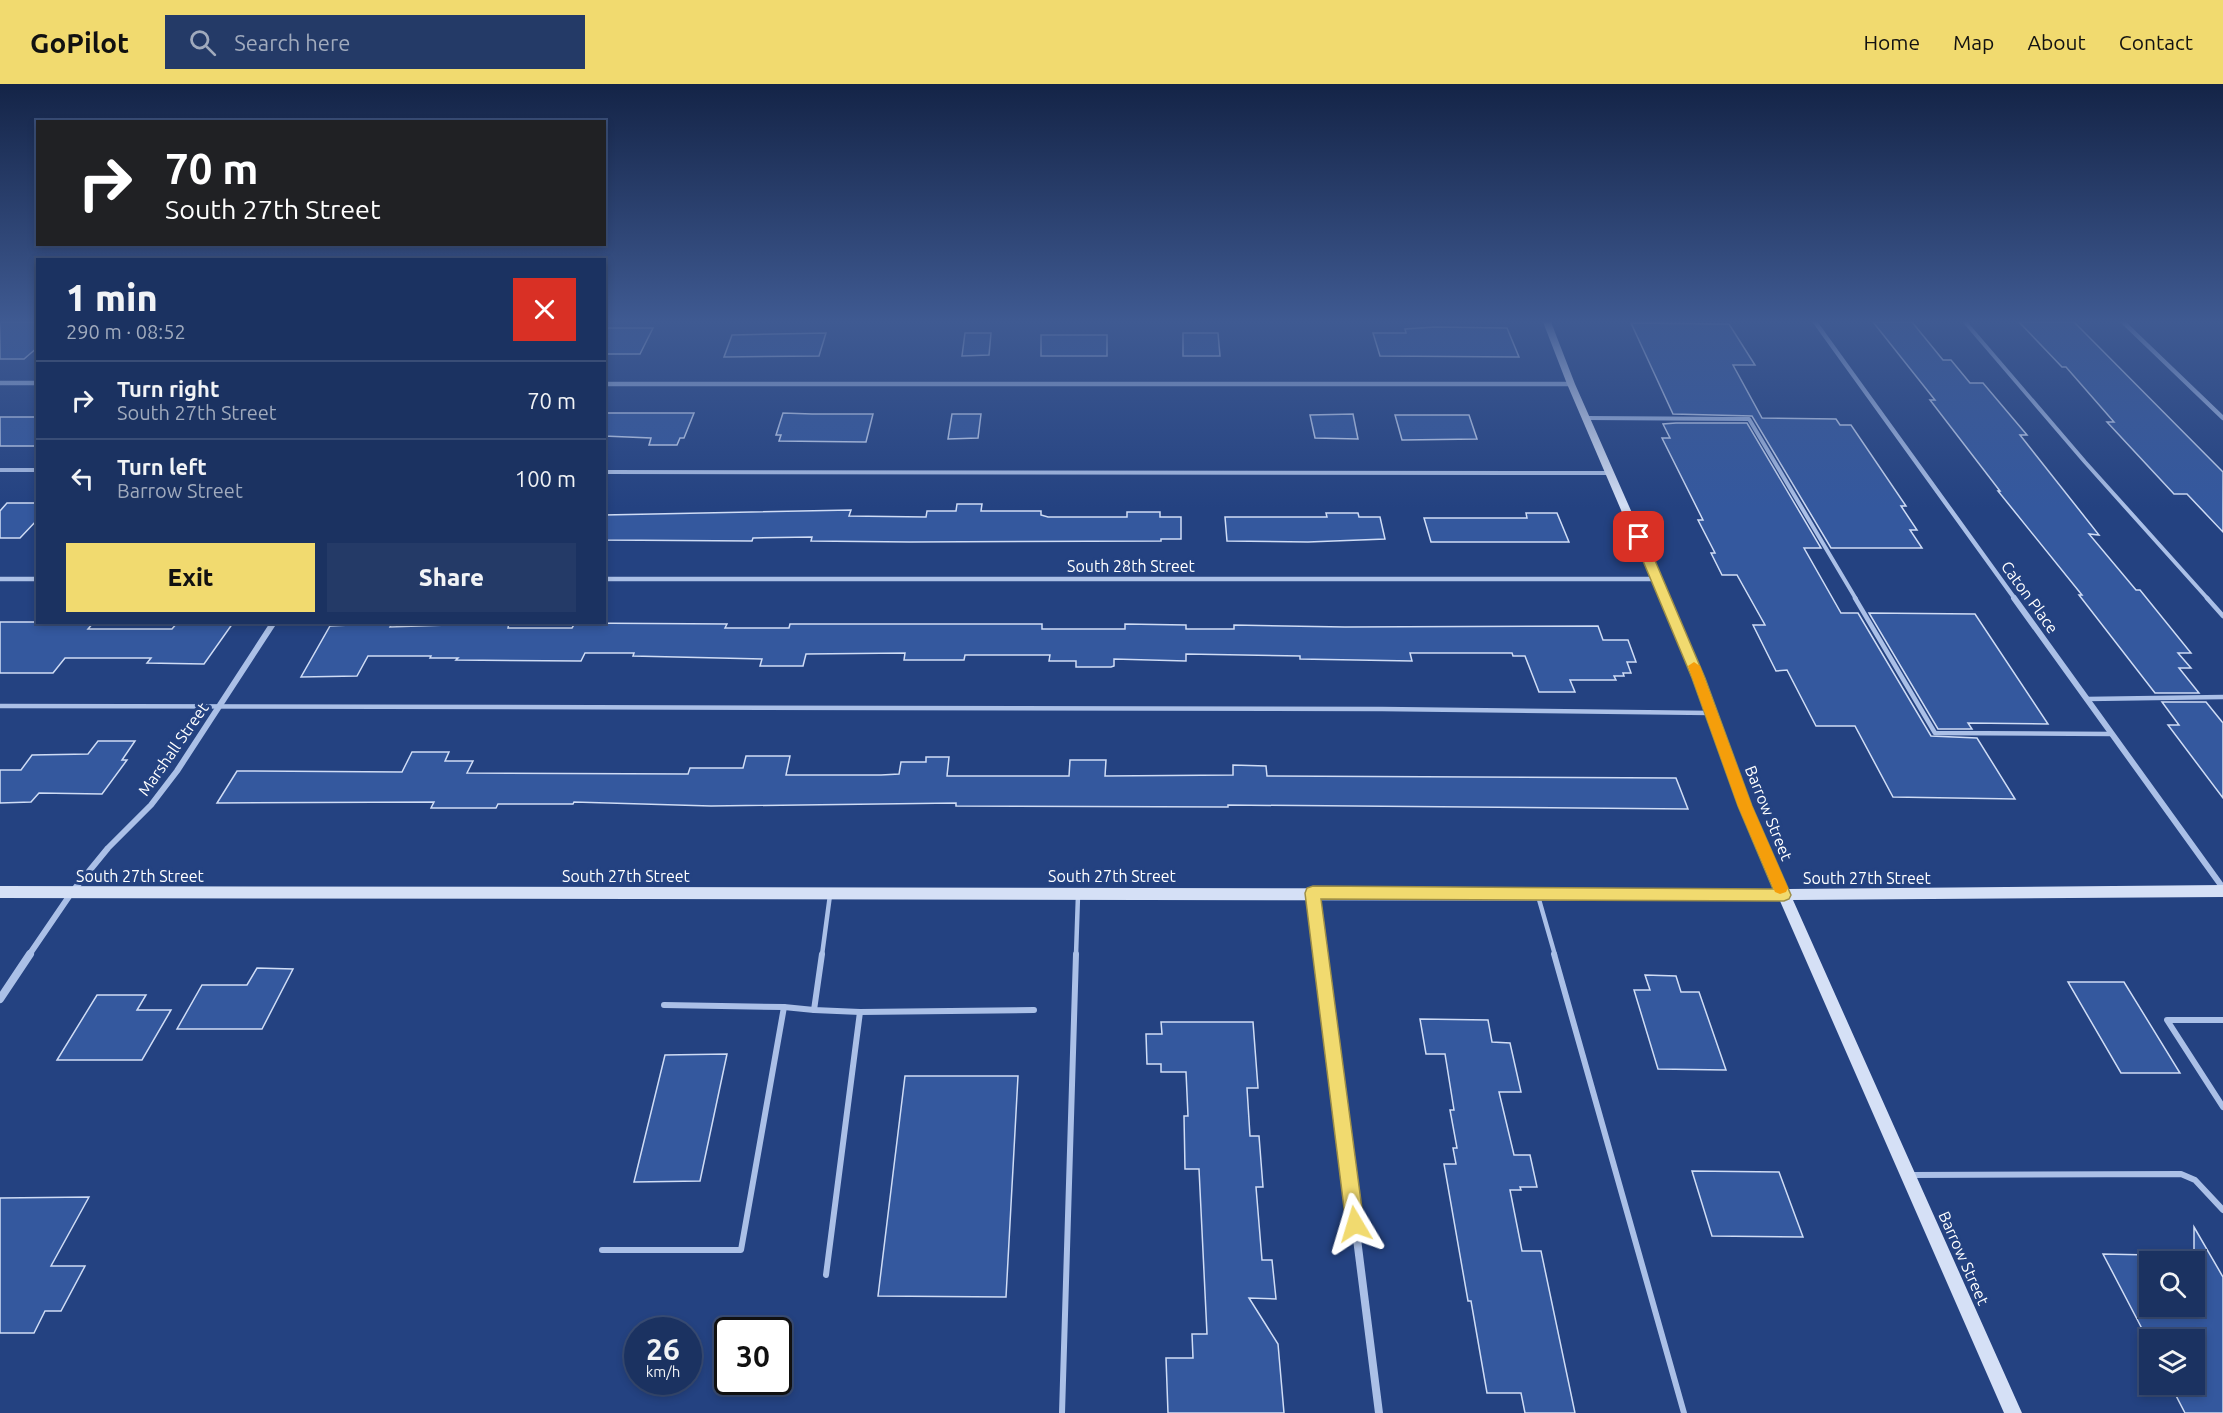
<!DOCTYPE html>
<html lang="en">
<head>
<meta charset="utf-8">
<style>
  :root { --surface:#1b3261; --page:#243a67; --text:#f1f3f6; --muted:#a0aabd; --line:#394d76; --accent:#f1da6f }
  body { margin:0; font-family:Ubuntu,sans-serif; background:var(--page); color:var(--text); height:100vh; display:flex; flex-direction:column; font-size:22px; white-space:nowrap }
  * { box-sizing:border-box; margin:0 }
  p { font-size:20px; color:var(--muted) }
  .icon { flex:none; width:33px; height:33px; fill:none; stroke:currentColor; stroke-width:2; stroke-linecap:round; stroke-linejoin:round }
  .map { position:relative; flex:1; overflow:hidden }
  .details { position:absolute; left:36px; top:174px; width:570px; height:366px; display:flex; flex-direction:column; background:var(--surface); border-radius:0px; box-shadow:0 3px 9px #0003,0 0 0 2px var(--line) }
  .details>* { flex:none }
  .banner { position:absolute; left:36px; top:36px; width:570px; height:126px; border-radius:0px; box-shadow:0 3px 9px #0003,0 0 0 2px var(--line); background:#202124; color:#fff; overflow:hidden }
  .buttons { position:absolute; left:2139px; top:1167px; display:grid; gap:12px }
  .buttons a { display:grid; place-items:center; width:66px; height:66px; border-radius:0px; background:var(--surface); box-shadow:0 3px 9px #0003,0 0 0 2px var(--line); font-size:30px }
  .speed { position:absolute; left:624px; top:1233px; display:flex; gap:12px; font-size:30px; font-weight:700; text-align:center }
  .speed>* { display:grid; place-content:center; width:78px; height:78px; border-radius:50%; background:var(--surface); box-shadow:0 3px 9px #0003,0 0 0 2px var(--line); line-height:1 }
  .speed small { font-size:15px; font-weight:400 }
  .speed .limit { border:3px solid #111; border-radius:9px; background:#fff; color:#111 }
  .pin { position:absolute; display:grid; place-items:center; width:51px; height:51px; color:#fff; margin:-26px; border-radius:12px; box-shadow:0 3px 9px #0006 }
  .me { position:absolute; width:66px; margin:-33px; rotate:353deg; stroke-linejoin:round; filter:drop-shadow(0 0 4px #0008) }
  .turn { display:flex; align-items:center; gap:21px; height:126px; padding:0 30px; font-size:27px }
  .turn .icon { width:78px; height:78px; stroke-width:2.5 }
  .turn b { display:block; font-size:42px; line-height:51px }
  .round { display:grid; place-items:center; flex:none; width:63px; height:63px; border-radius:0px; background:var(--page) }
  .overview { display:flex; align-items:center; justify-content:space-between; height:102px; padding:0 30px }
  h1 { font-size:36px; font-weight:800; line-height:45px }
  .action { display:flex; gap:12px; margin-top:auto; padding:12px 30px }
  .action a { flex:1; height:69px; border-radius:0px; background:var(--accent); color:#111; font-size:24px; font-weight:800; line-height:69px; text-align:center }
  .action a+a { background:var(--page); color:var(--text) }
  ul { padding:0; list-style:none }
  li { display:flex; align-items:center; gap:18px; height:78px; padding:0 30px; border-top:2px solid var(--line) }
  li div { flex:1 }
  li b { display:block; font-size:22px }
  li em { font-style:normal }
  header { display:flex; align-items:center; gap:36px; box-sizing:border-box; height:84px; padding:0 30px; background:var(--accent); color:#111 }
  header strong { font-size:28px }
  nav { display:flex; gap:33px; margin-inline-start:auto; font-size:21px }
  .search { width:420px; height:54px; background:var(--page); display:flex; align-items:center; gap:15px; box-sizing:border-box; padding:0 21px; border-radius:0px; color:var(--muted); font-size:22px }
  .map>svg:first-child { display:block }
  .building { fill:#34589e; stroke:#cfdcf5; stroke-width:1.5 }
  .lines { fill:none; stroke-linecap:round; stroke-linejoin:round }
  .lane-far2 { stroke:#abc0e7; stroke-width:4 }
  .lane-far1 { stroke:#abc0e7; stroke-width:4.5 }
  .lane { stroke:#abc0e7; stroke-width:6 }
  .street-far2 { stroke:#abc0e7; stroke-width:4.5 }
  .street-far1 { stroke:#abc0e7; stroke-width:6 }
  .street { stroke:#abc0e7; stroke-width:8 }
  .secondary { fill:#d5e0f6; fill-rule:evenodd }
  .route { fill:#f1da6f; stroke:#9d8e48; stroke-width:1.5 }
  .slow { fill:#f59e0b }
  .labels { text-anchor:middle; stroke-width:6; stroke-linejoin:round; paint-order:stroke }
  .street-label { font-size:16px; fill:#fff; stroke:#244281 }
</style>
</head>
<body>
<header>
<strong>GoPilot</strong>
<div class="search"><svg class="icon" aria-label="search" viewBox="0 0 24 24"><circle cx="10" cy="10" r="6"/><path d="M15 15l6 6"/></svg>Search here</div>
<nav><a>Home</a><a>Map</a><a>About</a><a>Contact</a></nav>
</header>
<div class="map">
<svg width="2223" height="1329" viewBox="0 0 2223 1329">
  <rect width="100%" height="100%" fill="#244281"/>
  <!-- building -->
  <g class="building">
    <path d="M0,238H38V263L24,275H0Z"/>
    <path d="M1873,238H1912L1943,276H1951L1970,299H1983L2027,351H2020L2099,451L2089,450L2136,506H2140L2191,569H2178L2191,584H2179L2199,609H2155L2079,511H2082L1998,407H2000L1930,316H1935Z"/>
    <path d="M2019,238H2074L2223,388V448L2187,410H2174L2107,338H2114L2066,283H2062Z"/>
    <path d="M1631,239L1729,240L1755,281H1733L1762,334L1836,335L1840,341H1851L1906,422H1901L1917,446H1910L1922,464H1831L1752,332L1673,330Z"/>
    <path d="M1435,243L1507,244L1519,273L1380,272L1373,249H1406L1405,245Z"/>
    <path d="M604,244H653L640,270H604Z"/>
    <path d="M826,249L819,272L724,273L732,251Z"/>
    <path d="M965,249H991L989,271L962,272Z"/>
    <path d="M1183,249H1218L1220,272H1183Z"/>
    <rect x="1041" y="251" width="66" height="21"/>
    <path d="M604,329H694L684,354H680L677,361H649L651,354L604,352Z"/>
    <path d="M783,329L812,330H873L866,358L779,357L781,351H776Z"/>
    <path d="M952,330H981L978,354L948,355Z"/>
    <path d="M1353,330L1358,355L1315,354L1310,331Z"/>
    <path d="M1395,331H1469L1477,355L1402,356Z"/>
    <rect x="0" y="333" width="38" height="29"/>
    <path d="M1676,339H1747L1821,464H1804L1841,529H1858L1931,652L1977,654L2015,715L1893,713L1855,642H1816L1787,586L1776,587L1753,541H1765L1737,491H1722L1711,469H1715L1698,436H1703L1662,354H1670L1663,340Z"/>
    <path d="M7,419H38V435L20,454H0V427Z"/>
    <path d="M957,420H982L981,427H1041V431L1048,433H1127V428H1160V433H1181V455H1161V457L910,458L811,457L812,453L753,454L752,457L604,456V431L851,426L849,432L926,433L927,427H956Z"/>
    <path d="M1326,429H1358L1359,433H1380L1385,455L1308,458L1227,457L1225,433H1327Z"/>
    <path d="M1526,429H1557L1569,458H1431L1424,434H1527Z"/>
    <path d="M1869,529L1975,530L2048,640L1968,639L1972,645H1938Z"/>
    <path d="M0,538H94L88,545H172L177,539H233L204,580L147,579L151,574H65L53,589H0Z"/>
    <path d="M392,539L390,543L509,539L508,544H572L575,539L727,540L725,544H789L790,540H1042V545H1125V540L1186,541V545H1234V541L1345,543L1598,542L1603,556H1628L1636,578H1627L1631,589H1623L1624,592H1614L1616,596H1570L1575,608H1539L1525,572H1513L1512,569H1410L1412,577L1300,575V572L1186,570V577L1114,575V582L1111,583H1076V577H1049L1050,571H965L964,576H904L905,569L806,570L803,582H760L762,575L633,572L634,569H585L581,577L456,576L458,574H430L431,572H368L357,592L301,593L330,542Z"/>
    <path d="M2162,618H2206L2223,639V714L2168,641H2179Z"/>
    <path d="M98,657H135L122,676H127L102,710L39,709L31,718L0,719V686H21L32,671L88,670Z"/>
    <path d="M412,668H449L445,677H473L467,689L688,690L690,684H743L746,672H790L786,691H881L899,690L901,678H926V673H949L947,692H1069L1070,676H1106L1105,692L1233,691V681L1266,682L1267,692L1676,694L1688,725L1228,721V723L956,722V719L711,722L574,718L573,720H498L496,724H431L434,718L217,719L237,687L402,688Z"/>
    <path d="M257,884L293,885L262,945H177L202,901H247Z"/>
    <path d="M1645,891L1676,892L1681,908H1699L1726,986L1658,985L1634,906H1650Z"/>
    <path d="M2068,898H2124L2180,989H2121Z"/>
    <path d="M97,911H146L137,926H171L142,976H57Z"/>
    <path d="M1420,935L1488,936L1492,958L1510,959L1521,1008H1499L1514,1071H1530L1537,1103H1520L1521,1106H1510L1522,1167H1541L1575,1329H1525L1521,1309H1487L1471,1217H1468L1444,1080H1456L1453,1064H1457L1450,1026H1454L1445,970H1426Z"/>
    <path d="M1161,938H1253L1258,1004H1247L1250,1052H1259L1263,1103H1256L1262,1176H1272L1276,1215L1249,1214L1278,1260L1284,1329H1168L1166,1274H1193L1192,1250H1207L1199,1085H1185L1184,1032H1188L1186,988H1161V980H1147L1146,950H1162Z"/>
    <path d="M727,970L700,1097L634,1098L665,971Z"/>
    <path d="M905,992H1018L1006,1213L878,1212Z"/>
    <path d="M1692,1087L1779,1088L1803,1153L1712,1152Z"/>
    <path d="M89,1113L51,1182H85L61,1227H45L34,1249H0V1114Z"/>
    <path d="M2194,1143L2223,1193V1329H2185L2170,1300H2194V1256H2150V1260L2103,1170L2150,1171V1222H2194Z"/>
  </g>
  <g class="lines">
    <!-- lane-far2 -->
    <g class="lane-far2">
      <path d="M1965,238L2085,378L2208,515"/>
      <path d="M1586,334L1749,335L1856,515"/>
      <path d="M0,386H38"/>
      <path d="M604,388L1610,389"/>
    </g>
    <!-- lane-far1 -->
    <g class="lane-far1">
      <path d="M1855,514L1935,649L2112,650"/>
      <path d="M2207,514L2223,532"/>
      <path d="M2087,615L2223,613"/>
      <path d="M0,622L1382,625L1710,629"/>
      <path d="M1538,812L1555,871"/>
      <path d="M822,871L830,811"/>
      <path d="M1076,871L1078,811"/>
    </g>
    <!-- lane -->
    <g class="lane">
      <path d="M822,870L814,926L860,928L1034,926"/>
      <path d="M1554,870L1684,1329"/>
      <path d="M664,921L784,923L814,926"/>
      <path d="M2223,936H2167L2223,1023"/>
      <path d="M1910,1091L2181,1090L2195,1096L2223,1126"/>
      <path d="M602,1166H741L784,923"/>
      <path d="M826,1191L860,928"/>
      <path d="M1062,1329L1076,870"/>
    </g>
    <!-- street-far2 -->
    <g class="street-far2">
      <path d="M1815,238L2015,515"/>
      <path d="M2123,238L2223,334"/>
      <path d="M0,299H38"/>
      <path d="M604,300H1571"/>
      <path d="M0,495H38"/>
      <path d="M604,495H1657"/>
    </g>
    <!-- street-far1 -->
    <g class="street-far1">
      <path d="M2014,514L2223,804"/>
      <path d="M1313,809L1321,871"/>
      <path d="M29,871L72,808L108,764L151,721L177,687L274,538"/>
    </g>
    <!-- street -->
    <g class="street">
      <path d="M1321,870L1379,1329"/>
      <path d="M0,915L30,870"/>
    </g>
    <!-- secondary -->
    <path class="secondary" d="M1543,238H1551L1575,300L1705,594L1751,722L1788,805L2223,801V813L1793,816L2022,1329H2004L1780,817L0,814V802L1775,805L1739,722L1693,594L1567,300Z"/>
  </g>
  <!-- sky -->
  <linearGradient id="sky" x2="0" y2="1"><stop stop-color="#142447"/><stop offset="0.56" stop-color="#3f5a92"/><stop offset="1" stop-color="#3f5a92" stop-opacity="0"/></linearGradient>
  <rect width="2223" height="424" fill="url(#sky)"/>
  <!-- route -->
  <path class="route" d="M1639,449L1645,453L1705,594L1752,722L1791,811L1789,815L1784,817L1321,815L1364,1140L1362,1146L1355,1149L1349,1146L1346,1140L1305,809L1307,804L1313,802L1773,805L1738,722L1692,594L1633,453Z"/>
  <!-- slow -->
  <path class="slow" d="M1694,578L1700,582L1752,722L1788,804L1786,808L1780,810L1775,808L1738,722L1688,582Z"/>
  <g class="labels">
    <!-- street labels -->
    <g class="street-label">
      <text x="1131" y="488">South 28th Street</text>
      <text transform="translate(2030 513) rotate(54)" y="6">Caton Place</text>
      <text transform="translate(173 665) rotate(-55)" y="6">Marshall Street</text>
      <text transform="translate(1769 729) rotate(68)" y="6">Barrow Street</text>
      <text x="140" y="798">South 27th Street</text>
      <text x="626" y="798">South 27th Street</text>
      <text x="1112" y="798">South 27th Street</text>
      <text x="1867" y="800">South 27th Street</text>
      <text transform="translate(1964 1174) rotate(66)" y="6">Barrow Street</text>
    </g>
  </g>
</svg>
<div class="buttons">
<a><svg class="icon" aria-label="search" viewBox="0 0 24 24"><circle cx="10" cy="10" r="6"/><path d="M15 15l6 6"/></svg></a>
<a><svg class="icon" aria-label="layers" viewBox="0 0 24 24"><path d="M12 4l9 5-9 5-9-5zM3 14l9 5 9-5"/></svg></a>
</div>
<div class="speed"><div>26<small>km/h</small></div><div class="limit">30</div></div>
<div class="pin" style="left:1639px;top:453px;background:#d93025"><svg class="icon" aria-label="arrive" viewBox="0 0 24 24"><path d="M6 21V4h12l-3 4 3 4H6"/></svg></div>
<svg class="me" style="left:1355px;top:1140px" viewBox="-20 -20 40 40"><path d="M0-17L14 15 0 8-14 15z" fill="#f1da6f" stroke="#fff" stroke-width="4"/></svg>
<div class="banner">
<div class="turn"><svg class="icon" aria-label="right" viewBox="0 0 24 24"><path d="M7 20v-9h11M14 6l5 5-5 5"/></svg><div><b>70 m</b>South 27th Street</div></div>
</div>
<section class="details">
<div class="overview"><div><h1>1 min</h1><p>290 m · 08:52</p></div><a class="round" style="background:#d93025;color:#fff"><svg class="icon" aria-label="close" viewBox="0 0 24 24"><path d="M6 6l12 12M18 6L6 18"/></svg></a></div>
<ul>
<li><svg class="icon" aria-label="right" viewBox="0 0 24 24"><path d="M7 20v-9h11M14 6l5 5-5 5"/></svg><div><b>Turn right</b><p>South 27th Street</p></div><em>70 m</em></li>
<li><svg class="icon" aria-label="left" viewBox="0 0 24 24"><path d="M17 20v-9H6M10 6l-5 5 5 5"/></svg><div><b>Turn left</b><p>Barrow Street</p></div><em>100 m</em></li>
</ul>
<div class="action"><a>Exit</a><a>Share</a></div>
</section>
</div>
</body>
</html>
